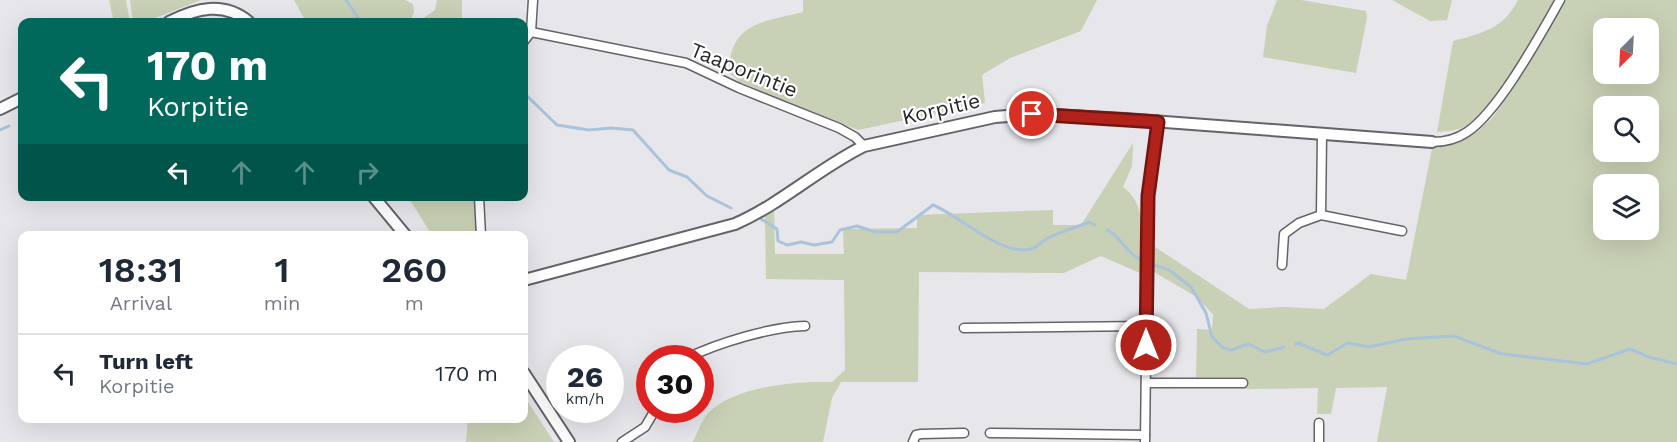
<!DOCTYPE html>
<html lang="en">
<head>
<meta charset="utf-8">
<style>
  :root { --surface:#fff; --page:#f6f6f7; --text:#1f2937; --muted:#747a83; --line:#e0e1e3 }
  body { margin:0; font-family:"Work Sans",sans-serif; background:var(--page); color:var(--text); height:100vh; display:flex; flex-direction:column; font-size:22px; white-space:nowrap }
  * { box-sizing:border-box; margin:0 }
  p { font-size:20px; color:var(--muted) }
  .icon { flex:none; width:33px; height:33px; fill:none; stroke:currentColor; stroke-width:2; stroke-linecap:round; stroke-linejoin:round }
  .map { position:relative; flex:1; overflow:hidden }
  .drawer { position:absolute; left:18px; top:231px; width:510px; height:192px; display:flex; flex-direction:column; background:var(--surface); border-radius:12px; box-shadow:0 6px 24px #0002 }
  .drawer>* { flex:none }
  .hud { position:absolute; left:18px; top:18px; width:510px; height:183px; border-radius:12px; box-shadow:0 6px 24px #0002; background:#00695c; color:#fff; overflow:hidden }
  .needle { width:39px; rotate:204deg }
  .buttons { position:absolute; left:1593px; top:18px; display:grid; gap:12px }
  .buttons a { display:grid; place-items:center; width:66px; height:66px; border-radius:12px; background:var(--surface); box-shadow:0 6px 24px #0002; font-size:30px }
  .speed { position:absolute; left:546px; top:345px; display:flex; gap:12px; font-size:30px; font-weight:700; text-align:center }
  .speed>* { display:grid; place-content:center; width:78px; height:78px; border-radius:50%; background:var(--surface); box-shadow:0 6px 24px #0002; line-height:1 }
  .speed small { font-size:15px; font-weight:400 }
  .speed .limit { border:9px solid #d22; background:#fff; color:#111 }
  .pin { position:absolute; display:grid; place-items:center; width:51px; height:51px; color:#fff; margin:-26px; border:3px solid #fff; border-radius:50%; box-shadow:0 2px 6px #0007 }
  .me { position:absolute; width:66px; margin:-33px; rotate:0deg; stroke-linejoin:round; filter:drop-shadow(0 0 4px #0008) }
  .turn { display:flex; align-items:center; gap:21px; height:126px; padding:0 30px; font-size:27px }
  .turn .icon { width:78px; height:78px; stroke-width:2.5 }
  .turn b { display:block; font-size:42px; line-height:51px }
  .lanes { display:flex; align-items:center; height:57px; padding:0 30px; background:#0003; justify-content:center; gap:30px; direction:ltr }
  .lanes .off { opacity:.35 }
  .eta { display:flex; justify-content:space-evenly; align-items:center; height:102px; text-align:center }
  .eta b { font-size:36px; font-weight:600; line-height:42px }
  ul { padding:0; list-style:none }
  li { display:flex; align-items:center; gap:18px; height:78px; padding:0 30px; border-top:2px solid var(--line) }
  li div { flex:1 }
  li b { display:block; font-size:22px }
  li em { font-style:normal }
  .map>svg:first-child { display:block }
  .green { fill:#c8d0b5; fill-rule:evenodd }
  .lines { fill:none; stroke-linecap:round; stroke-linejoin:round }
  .stream { stroke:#abc3da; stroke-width:3 }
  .minor-casing { stroke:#646368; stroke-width:11 }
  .tertiary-casing { stroke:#646368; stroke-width:14 }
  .minor { stroke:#fff; stroke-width:8 }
  .tertiary { stroke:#fff; stroke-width:10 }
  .route-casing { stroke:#731612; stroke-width:15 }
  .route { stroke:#b1221b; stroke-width:10 }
  .labels { text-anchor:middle; stroke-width:4.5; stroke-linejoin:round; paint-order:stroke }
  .street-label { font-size:21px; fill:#262627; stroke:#fff }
</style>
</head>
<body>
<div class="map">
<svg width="1677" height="442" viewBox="0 0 1677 442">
  <rect width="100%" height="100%" fill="#e7e6eb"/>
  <!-- green -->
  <g class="green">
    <path d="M109,0H126L130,22H113V18Z"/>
    <path d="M130,0H201L145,22H133Z"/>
    <path d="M294,0H405L413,4L414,11L411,21L412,22H306Z"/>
    <path d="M437,0H462V22H418L435,10Z"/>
    <path d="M803,0H1097L1081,31L1010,58L982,75L985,103L858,130L740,82L728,72C730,64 730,55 733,48C743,20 779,19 803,12Z"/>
    <path d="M1277,0H1301L1366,11L1367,18L1356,73L1263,57L1267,26Z"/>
    <path d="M1392,0H1452L1447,20L1430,21Z"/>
    <path d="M1518,0H1554C1535,33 1495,109 1464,127C1457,131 1445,131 1437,132L1453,41C1483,33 1503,29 1518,0Z"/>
    <path d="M1566,0H1677V442H1377L1387,387L1336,388L1331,414H1317L1318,388L1245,389L1243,377H1196L1197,329L1212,330L1213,314L1195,296L1154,272L1152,245L1249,309L1283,307L1324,309L1371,274L1406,280L1432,149C1462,142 1472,138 1494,116ZM1604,28H1648V74H1604ZM1604,106H1648V152H1604ZM1604,184H1648V230H1604Z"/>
    <path d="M1133,143L1132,166L1123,187C1150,207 1141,244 1140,273L1101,256L1064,273L919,272L918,382H841L832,398L823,442H693C697,433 702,420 708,413C734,386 796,381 832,382L845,370L844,280L766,279L765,215L774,209L775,254H844L843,229L917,228V215L1053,210V225H1081Z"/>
    <path d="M408,197H474L476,235H432Z"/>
    <path d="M524,396L554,442H466L468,419L524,418Z"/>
  </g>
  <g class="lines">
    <!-- stream -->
    <g class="stream">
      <path d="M346,0L361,22"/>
      <path d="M524,93L557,125L589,130L611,128L633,130L669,170L687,177L707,196L731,208"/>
      <path d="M0,130L9,126"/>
      <path d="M761,219L777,229L778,241L787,245L801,242L814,245L832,242L840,230L857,226L875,232H897L933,205C959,215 1005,260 1034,248C1038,246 1041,242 1045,240C1058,232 1075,228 1089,222L1095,225"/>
      <path d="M1107,230C1121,236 1125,253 1140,259"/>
      <path d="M1154,265L1169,270L1191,287L1206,313L1212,337L1222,347L1231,350L1248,344L1265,352L1284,347"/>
      <path d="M1296,344L1298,343L1327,355L1348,343L1369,347L1406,339L1454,336L1502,354L1587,364L1630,349L1649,357L1677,364"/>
    </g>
    <defs>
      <g id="minor">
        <path d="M531,32L686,63L739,88L839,128L855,137L864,146"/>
        <path d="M524,41L531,32L533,0"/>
        <path d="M1322,134L1321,215L1402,231"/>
        <path d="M1432,142C1444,142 1457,139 1467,132C1499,111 1540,35 1560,0"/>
        <path d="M479,196L481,236"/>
        <path d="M1282,265L1284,234L1299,223L1321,215"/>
        <path d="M964,328L1146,326"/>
        <path d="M687,358C718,343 770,327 805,326"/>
        <path d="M1146,383H1243"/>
        <path d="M990,433L1145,435"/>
        <path d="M622,442L645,427L655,410"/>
        <path d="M913,442L916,435L921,434L964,433"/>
        <path d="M1145,442L1148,196L1158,122"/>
        <path d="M1319,442V423"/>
      </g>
      <g id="tertiary">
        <path d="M169,22C196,8 224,1 249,22"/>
        <path d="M0,109L22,98"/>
        <path d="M373,196L406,236"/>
        <path d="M524,280L735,224C781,204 819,168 864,146L995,117L1032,114L1125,119L1432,142"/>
        <path d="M524,373L569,442"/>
      </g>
    </defs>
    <!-- minor casing -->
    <use href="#minor" class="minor-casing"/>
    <!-- tertiary casing -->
    <use href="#tertiary" class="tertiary-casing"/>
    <!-- minor -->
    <use href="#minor" class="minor"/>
    <!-- tertiary -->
    <use href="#tertiary" class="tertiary"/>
  </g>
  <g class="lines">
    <defs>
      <path id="route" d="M1032,114L1158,122L1148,196L1146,345"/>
    </defs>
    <!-- route casing -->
    <use href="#route" class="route-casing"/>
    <!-- route -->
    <use href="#route" class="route"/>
  </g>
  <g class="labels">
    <!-- street labels -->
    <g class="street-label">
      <text transform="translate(744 70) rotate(22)" y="7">Taaporintie</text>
      <text transform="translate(941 109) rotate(-13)" y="7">Korpitie</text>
    </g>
  </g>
</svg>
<div class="buttons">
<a><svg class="needle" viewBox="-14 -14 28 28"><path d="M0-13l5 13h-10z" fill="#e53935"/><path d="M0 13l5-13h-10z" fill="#747a83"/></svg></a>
<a><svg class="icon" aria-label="search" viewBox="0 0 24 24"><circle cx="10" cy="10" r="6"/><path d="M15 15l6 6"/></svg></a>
<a><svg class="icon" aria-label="layers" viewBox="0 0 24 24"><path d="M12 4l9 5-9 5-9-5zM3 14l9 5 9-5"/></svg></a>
</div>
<div class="speed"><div>26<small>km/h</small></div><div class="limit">30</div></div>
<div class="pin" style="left:1032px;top:114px;background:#d93025"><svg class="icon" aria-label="arrive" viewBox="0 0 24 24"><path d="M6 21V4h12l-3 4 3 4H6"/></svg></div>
<svg class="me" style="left:1146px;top:345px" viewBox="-20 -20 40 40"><circle r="17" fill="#b1221b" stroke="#fff" stroke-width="3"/><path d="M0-11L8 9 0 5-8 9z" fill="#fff"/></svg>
<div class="hud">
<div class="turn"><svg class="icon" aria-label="left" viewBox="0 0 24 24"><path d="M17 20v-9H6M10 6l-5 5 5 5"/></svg><div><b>170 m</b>Korpitie</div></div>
<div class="lanes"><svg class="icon" aria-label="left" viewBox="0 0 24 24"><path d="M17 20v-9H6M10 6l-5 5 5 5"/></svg><svg class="icon off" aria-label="ahead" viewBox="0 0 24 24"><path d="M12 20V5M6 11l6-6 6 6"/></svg><svg class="icon off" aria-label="ahead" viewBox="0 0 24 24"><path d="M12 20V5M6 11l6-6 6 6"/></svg><svg class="icon off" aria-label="right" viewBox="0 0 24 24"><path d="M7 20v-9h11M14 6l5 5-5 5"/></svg></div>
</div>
<section class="drawer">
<div class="eta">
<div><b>18:31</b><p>Arrival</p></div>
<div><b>1</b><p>min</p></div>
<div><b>260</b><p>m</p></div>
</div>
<ul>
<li><svg class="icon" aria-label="left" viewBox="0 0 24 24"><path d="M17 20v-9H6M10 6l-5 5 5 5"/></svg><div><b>Turn left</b><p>Korpitie</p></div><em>170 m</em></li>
</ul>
</section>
</div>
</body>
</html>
